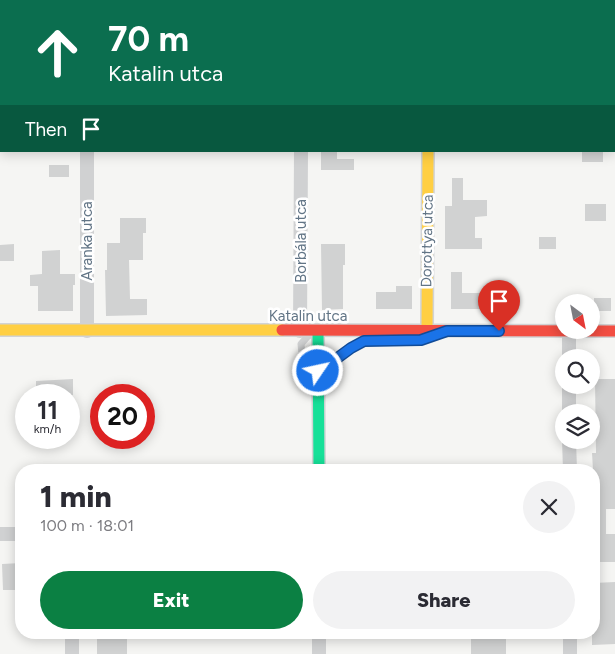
<!DOCTYPE html>
<html lang="en">
<head>
<meta charset="utf-8">
<style>
  :root { --surface:#fff; --page:#f2f2f3; --text:#2b2b33; --muted:#7c7c81; --accent:#0b8043 }
  body { margin:0; font-family:Figtree,sans-serif; background:var(--page); color:var(--text); height:100vh; display:flex; flex-direction:column; font-size:19px; white-space:nowrap }
  * { box-sizing:border-box; margin:0 }
  p { font-size:16px; color:var(--muted) }
  .icon { flex:none; width:28px; height:28px; fill:none; stroke:currentColor; stroke-width:2; stroke-linecap:round; stroke-linejoin:round }
  .map { position:relative; flex:1; overflow:hidden }
  .drawer { position:absolute; left:15px; top:464px; width:585px; height:175px; display:flex; flex-direction:column; background:var(--surface); border-radius:20px; box-shadow:0 2px 12px #0003 }
  .drawer>* { flex:none }
  .top-card { position:absolute; left:0px; top:0px; width:615px; height:152px; box-shadow:0 2px 12px #0003; background:#0b6e4f; color:#fff; overflow:hidden }
  .needle { width:32px; rotate:148deg }
  .controls { position:absolute; left:555px; top:294px; display:grid; gap:10px }
  .controls a { display:grid; place-items:center; width:45px; height:45px; border-radius:50%; background:var(--surface); box-shadow:0 2px 12px #0003; font-size:25px }
  .speed { position:absolute; left:15px; top:384px; display:flex; gap:10px; font-size:25px; font-weight:700; text-align:center }
  .speed>* { display:grid; place-content:center; width:65px; height:65px; border-radius:50%; background:var(--surface); box-shadow:0 2px 12px #0003; line-height:1 }
  .speed small { font-size:12px; font-weight:400 }
  .speed .limit { border:8px solid #d22; background:#fff; color:#111 }
  .pin { position:absolute; display:grid; place-items:center; width:42px; height:42px; color:#fff; margin:-51px -21px; border-radius:50% 50% 50% 0; rotate:-45deg; box-shadow:0 0 5px #0007 }
  .pin .icon { rotate:45deg }
  .me { position:absolute; width:55px; margin:-28px; rotate:56deg; stroke-linejoin:round; filter:drop-shadow(0 0 4px #0008) }
  .turn { display:flex; align-items:center; gap:18px; height:105px; padding:0 25px; font-size:22px }
  .turn .icon { width:65px; height:65px; stroke-width:2.5 }
  .turn b { display:block; font-size:35px; line-height:42px }
  .then { display:flex; align-items:center; height:48px; padding:0 25px; background:#0003; gap:10px; font-size:19px }
  .round { display:grid; place-items:center; flex:none; width:52px; height:52px; border-radius:26px; background:var(--page) }
  .headline { display:flex; align-items:center; justify-content:space-between; height:85px; padding:0 25px }
  h1 { font-size:30px; font-weight:800; line-height:38px }
  .cta { display:flex; gap:10px; margin-top:auto; padding:10px 25px }
  .cta a { flex:1; height:58px; border-radius:30px; background:var(--accent); color:#fff; font-size:20px; font-weight:800; line-height:58px; text-align:center }
  .cta a+a { background:var(--page); color:var(--text) }
  .map>svg:first-child { display:block }
  .building { fill:#d1d2d2 }
  .lines { fill:none; stroke-linecap:round; stroke-linejoin:round }
  .fast-casing { stroke:#d1d3d4; stroke-width:14 }
  .slow-casing { stroke:#d1d3d4; stroke-width:14 }
  .jam-casing { stroke:#d1d3d4; stroke-width:14 }
  .lane { stroke:#d0d1d2; stroke-width:7 }
  .street { stroke:#d0d1d2; stroke-width:14 }
  .fast { stroke:#16e098; stroke-width:11 }
  .slow { stroke:#ffcf43; stroke-width:11 }
  .jam { stroke:#f24e42; stroke-width:11 }
  .route-casing { stroke:#114b97; stroke-width:12 }
  .route { stroke:#1a73e8; stroke-width:9 }
  .labels { text-anchor:middle; stroke-width:5; stroke-linejoin:round; paint-order:stroke }
  .street-label { font-size:15px; fill:#627586; stroke:#fff }
</style>
</head>
<body>
<div class="map">
<svg width="615" height="654" viewBox="0 0 615 654">
  <rect width="100%" height="100%" fill="#f5f5f3"/>
  <!-- building -->
  <g class="building">
    <path d="M321,151H337V159H354V170H321Z"/>
    <rect x="582" y="151" width="21" height="11"/>
    <rect x="49" y="165" width="20" height="12"/>
    <path d="M452,178H463V200H487V216L475,217V238H482V249H445V206H452Z"/>
    <rect x="585" y="204" width="21" height="17"/>
    <path d="M120,218H146V233H143V260H129L130,299H147V315L106,316L105,270H107V243H120Z"/>
    <rect x="539" y="237" width="17" height="12"/>
    <path d="M14,244V261H0V245Z"/>
    <path d="M321,244H345V265H343V309L322,310Z"/>
    <path d="M60,250V274H75V285H73V311H38V286H30V275L42,274V251Z"/>
    <path d="M451,272H462V293H498V309H451Z"/>
    <path d="M396,286H412V309H376V292H396Z"/>
    <rect x="594" y="298" width="17" height="13"/>
    <path d="M73,379V395H36V381Z"/>
    <path d="M595,379H615V509H606V534H615V562H597L596,545H594V470H593L592,453H596Z"/>
    <path d="M21,563V590H3L2,564Z"/>
    <path d="M615,582V644L592,645V632H594V628H596L594,583Z"/>
    <path d="M488,634H506V654H471V639H488Z"/>
    <path d="M127,638V654H97V639Z"/>
  </g>
  <g class="lines">
    <defs>
      <path id="fast" d="M318,331L319,470"/>
      <g id="slow">
        <path d="M0,330H282"/>
        <path d="M427,331L428,151"/>
      </g>
      <path id="jam" d="M282,330L615,331"/>
    </defs>
    <!-- fast casing -->
    <use href="#fast" class="fast-casing"/>
    <!-- slow casing -->
    <use href="#slow" class="slow-casing"/>
    <!-- jam casing -->
    <use href="#jam" class="jam-casing"/>
    <!-- lane -->
    <path class="lane" d="M311,335L308,336L301,344L302,354L308,364L313,369L318,371L327,368L336,359L351,348L364,341L421,340L424,339"/>
    <!-- street -->
    <g class="street">
      <path d="M87,1V0"/>
      <path d="M302,1V0"/>
      <path d="M430,1V0"/>
      <path d="M513,1H615"/>
      <path d="M0,9H1"/>
      <path d="M87,151V331"/>
      <path d="M300,331L301,151"/>
      <path d="M569,331V358"/>
      <path d="M569,385V412"/>
      <path d="M569,440L570,470"/>
      <path d="M0,534H21"/>
      <path d="M72,632V654"/>
      <path d="M319,632V654"/>
      <path d="M570,632V654"/>
    </g>
    <!-- fast -->
    <use href="#fast" class="fast"/>
    <!-- slow -->
    <use href="#slow" class="slow"/>
    <!-- jam -->
    <use href="#jam" class="jam"/>
  </g>
  <g class="lines">
    <defs>
      <path id="route" d="M318,371L327,368L336,359L351,348L364,341L421,340L447,331H499"/>
    </defs>
    <!-- route casing -->
    <use href="#route" class="route-casing"/>
    <!-- route -->
    <use href="#route" class="route"/>
  </g>
  <g class="labels">
    <!-- street labels -->
    <g class="street-label">
      <text transform="translate(87 241) rotate(-90)" y="5">Aranka utca</text>
      <text transform="translate(301 241) rotate(-90)" y="5">Borbála utca</text>
      <text transform="translate(427 241) rotate(-89)" y="5">Dorottya utca</text>
      <text x="308" y="321">Katalin utca</text>
    </g>
  </g>
</svg>
<div class="controls">
<a><svg class="needle" viewBox="-14 -14 28 28"><path d="M0-13l5 13h-10z" fill="#e53935"/><path d="M0 13l5-13h-10z" fill="#7c7c81"/></svg></a>
<a><svg class="icon" aria-label="search" viewBox="0 0 24 24"><circle cx="10" cy="10" r="6"/><path d="M15 15l6 6"/></svg></a>
<a><svg class="icon" aria-label="layers" viewBox="0 0 24 24"><path d="M12 4l9 5-9 5-9-5zM3 14l9 5 9-5"/></svg></a>
</div>
<div class="speed"><div>11<small>km/h</small></div><div class="limit">20</div></div>
<div class="pin" style="left:499px;top:331px;background:#d93025"><svg class="icon" aria-label="arrive" viewBox="0 0 24 24"><path d="M6 21V4h12l-3 4 3 4H6"/></svg></div>
<svg class="me" style="left:318px;top:371px" viewBox="-20 -20 40 40"><circle r="17" fill="#1a73e8" stroke="#fff" stroke-width="3"/><path d="M0-11L8 9 0 5-8 9z" fill="#fff"/></svg>
<div class="top-card">
<div class="turn"><svg class="icon" aria-label="ahead" viewBox="0 0 24 24"><path d="M12 20V5M6 11l6-6 6 6"/></svg><div><b>70 m</b>Katalin utca</div></div>
<div class="then">Then<svg class="icon" aria-label="arrive" viewBox="0 0 24 24"><path d="M6 21V4h12l-3 4 3 4H6"/></svg></div>
</div>
<section class="drawer">
<div class="headline"><div><h1>1 min</h1><p>100 m · 18:01</p></div><a class="round"><svg class="icon" aria-label="close" viewBox="0 0 24 24"><path d="M6 6l12 12M18 6L6 18"/></svg></a></div>
<div class="cta"><a>Exit</a><a>Share</a></div>
</section>
</div>
</body>
</html>
